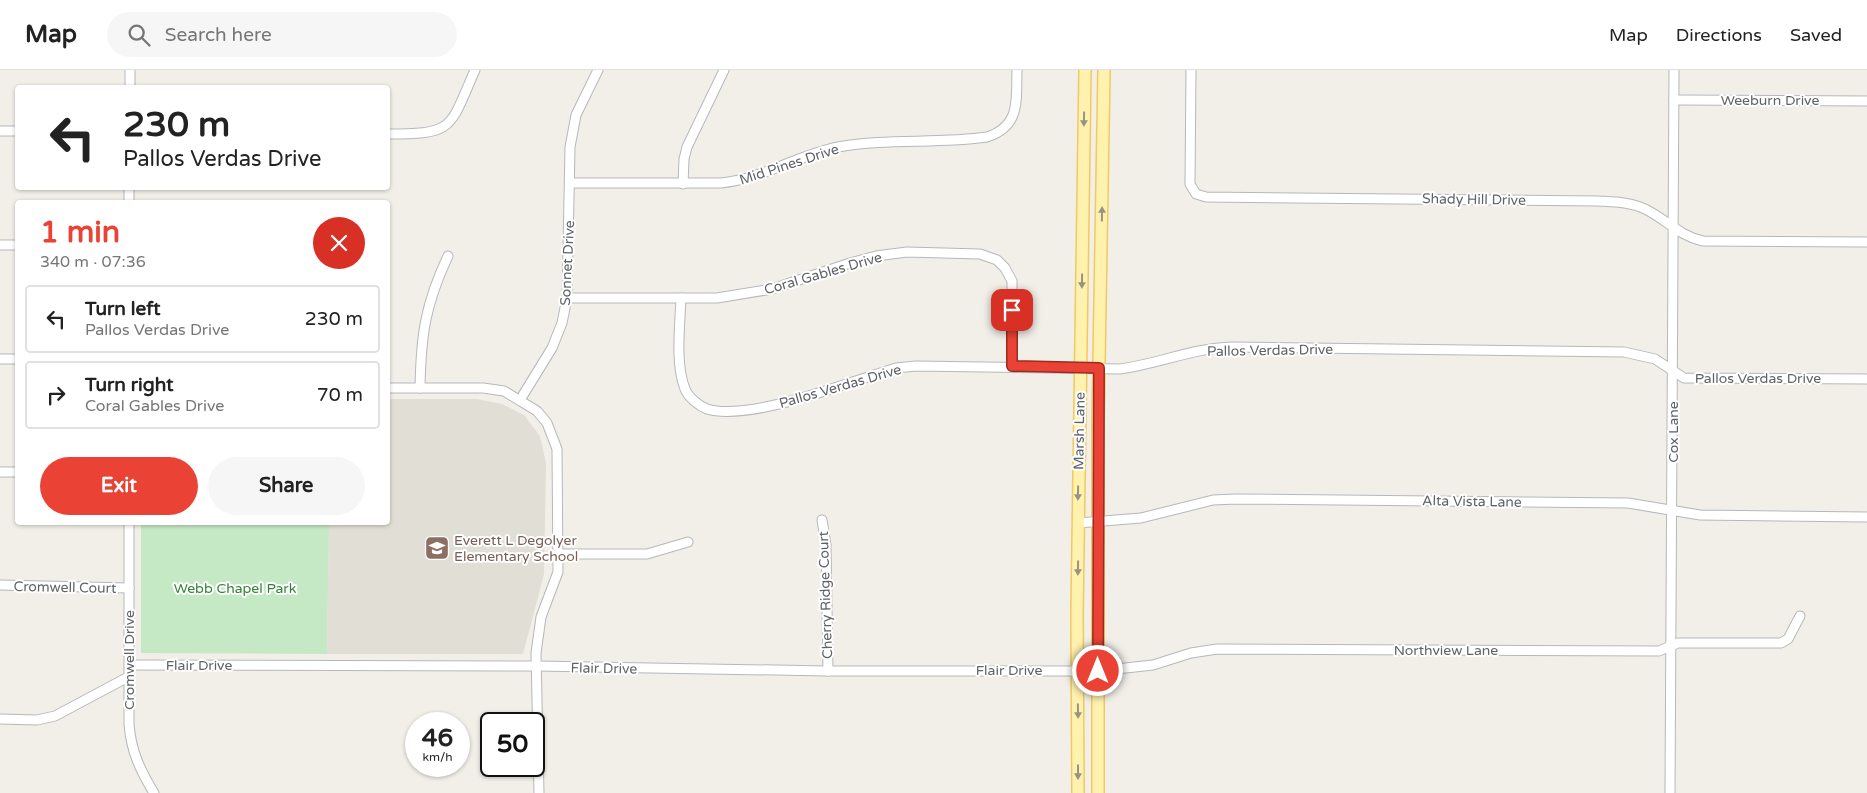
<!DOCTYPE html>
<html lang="en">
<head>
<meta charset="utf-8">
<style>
  :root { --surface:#fff; --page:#f6f6f6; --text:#222; --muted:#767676; --line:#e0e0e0; --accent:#ea4335 }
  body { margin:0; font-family:"Varela Round",sans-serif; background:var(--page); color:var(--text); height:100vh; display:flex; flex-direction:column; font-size:19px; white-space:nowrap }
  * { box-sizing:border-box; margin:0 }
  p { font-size:16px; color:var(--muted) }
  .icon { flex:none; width:28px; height:28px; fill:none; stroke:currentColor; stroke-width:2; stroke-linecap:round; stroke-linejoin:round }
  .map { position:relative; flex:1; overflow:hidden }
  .details { position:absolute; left:15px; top:130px; width:375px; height:325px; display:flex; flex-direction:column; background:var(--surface); border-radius:5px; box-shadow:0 1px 4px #0004 }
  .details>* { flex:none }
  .guide { position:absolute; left:15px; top:15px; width:375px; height:105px; border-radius:5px; box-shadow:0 1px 4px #0004; background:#fff; color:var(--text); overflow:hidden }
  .speed { position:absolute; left:405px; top:642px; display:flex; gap:10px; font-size:25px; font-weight:700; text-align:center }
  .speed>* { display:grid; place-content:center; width:65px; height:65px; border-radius:50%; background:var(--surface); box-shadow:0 1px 4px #0004; line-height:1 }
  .speed small { font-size:12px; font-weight:400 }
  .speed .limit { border:2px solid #111; border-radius:8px; background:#fff; color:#111 }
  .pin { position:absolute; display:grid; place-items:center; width:42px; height:42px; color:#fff; margin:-21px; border-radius:10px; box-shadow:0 2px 8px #0006 }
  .me { position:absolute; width:55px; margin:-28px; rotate:0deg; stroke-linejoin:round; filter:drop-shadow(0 0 4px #0008) }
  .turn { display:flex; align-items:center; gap:18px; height:105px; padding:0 25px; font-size:22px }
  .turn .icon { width:65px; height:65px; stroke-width:2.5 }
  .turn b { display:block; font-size:35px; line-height:42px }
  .round { display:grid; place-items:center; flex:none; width:52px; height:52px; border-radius:26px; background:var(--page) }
  .overview { display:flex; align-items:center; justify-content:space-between; height:85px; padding:0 25px }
  h1 { font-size:30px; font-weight:700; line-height:38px; color:var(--accent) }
  .primary-button { display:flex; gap:10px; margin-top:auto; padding:10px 25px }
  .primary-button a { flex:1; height:58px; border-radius:30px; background:var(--accent); color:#fff; font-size:20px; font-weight:700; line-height:58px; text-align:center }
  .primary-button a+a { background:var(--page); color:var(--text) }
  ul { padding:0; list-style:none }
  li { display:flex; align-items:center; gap:15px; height:68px; margin:0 10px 8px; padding:0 15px; border:2px solid var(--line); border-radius:5px }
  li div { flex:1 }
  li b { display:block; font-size:19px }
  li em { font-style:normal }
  header { display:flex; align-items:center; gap:30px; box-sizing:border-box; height:70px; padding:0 25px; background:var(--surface); border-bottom:1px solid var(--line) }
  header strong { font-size:24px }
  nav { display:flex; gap:28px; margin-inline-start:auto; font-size:18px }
  .search { width:350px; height:45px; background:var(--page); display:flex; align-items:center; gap:12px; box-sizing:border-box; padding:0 18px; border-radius:28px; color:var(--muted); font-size:19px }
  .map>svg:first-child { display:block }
  .education { fill:#e1ded6 }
  .green { fill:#c5e8c5 }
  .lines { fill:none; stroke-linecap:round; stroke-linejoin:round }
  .minor-casing { stroke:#b5b8bc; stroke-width:11 }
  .major-casing { stroke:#f2c960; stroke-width:14 }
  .minor { stroke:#fff; stroke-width:9 }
  .major { stroke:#fff2af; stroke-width:11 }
  .oneway { fill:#979581 }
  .route-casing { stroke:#982c22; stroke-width:12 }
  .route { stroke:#ea4335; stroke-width:9 }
  .labels { text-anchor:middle; stroke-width:4; stroke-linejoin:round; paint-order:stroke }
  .street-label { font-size:14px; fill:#5f6368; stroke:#fff }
  .education-label { font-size:14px; fill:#785e54; stroke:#fff; text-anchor:start }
  .park-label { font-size:14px; fill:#348238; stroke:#fff }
</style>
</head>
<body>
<header>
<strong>Map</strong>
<div class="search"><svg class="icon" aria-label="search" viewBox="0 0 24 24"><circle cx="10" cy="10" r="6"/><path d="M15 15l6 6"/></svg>Search here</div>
<nav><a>Map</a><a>Directions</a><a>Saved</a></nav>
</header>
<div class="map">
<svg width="1867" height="723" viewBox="0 0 1867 723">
  <rect width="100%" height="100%" fill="#f1efe8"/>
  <!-- education -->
  <path class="education" d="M388,329H477L502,334L524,345L540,366L546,393L544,504L523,584H327L329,453L388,452Z"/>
  <!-- green -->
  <path class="green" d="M141,453H329L327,584L141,583Z"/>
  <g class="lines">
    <defs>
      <g id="minor">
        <path d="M130,0V18"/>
        <path d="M1191,0L1190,114L1196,124L1206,127L1598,131C1614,132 1630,132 1645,139C1666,149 1679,166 1703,171L1867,172"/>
        <path d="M1674,30L1867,31"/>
        <path d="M0,61H18"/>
        <path d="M388,64C455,64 449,59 475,0"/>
        <path d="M570,113H721C762,109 798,85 838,77C887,68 937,74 987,67C1021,56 1016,30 1017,0"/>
        <path d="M683,114L684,89L687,77L724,0"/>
        <path d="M129,132V118"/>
        <path d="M0,175H18"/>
        <path d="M567,228H717L772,219L850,193L876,186L907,182L980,184L997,190L1005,198L1012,211V296"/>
        <path d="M681,228C680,255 675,294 685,319C688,327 699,336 707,339C750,352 852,311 896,298L916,296L1120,299C1158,294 1193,278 1232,277L1624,282L1655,289L1684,308L1867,309"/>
        <path d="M0,289H18"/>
        <path d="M388,318H483L504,321L537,341L547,353L557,379L558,502L541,547L536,583L539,723"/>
        <path d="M420,318C421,265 425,235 448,186"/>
        <path d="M520,330L552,278L562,253L567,228L570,77L576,45L598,0"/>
        <path d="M0,402H18"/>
        <path d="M822,450L826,475L828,601"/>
        <path d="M129,452V654C131,681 140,700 154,723"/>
        <path d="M1078,453L1141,448L1213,430L1236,429L1628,433L1700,445L1867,447"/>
        <path d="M558,484H647L688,472"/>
        <path d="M0,515L129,518"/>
        <path d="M130,595L536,596L828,601H1098L1153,595L1191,583L1217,579L1659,581L1678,573H1781L1788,569L1800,546"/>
        <path d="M0,649L37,650L55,646L130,606"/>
        <path d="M1670,723L1674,0"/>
      </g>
      <g id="major">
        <path d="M1078,723L1077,543L1085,0"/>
        <path d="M1098,723V350L1104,0"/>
      </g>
    </defs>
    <!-- minor casing -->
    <use href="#minor" class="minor-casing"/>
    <!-- major casing -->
    <use href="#major" class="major-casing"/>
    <!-- minor -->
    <use href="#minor" class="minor"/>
    <!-- major -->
    <use href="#major" class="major"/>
  </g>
  <!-- one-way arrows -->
  <defs><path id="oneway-solid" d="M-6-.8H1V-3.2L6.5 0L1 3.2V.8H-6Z" transform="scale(1.25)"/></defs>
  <g class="oneway">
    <use href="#oneway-solid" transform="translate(1084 49) rotate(91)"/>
    <use href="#oneway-solid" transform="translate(1102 144) rotate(-89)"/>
    <use href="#oneway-solid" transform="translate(1082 211) rotate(91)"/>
    <use href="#oneway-solid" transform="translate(1078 423) rotate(91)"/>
    <use href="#oneway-solid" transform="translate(1078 498) rotate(91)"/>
    <use href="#oneway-solid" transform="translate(1078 641) rotate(89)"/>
    <use href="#oneway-solid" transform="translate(1078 702) rotate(90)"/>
  </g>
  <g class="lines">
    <defs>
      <path id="route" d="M1012,240V296L1099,298L1098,601"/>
    </defs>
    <!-- route casing -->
    <use href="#route" class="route-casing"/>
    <!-- route -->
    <use href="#route" class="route"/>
  </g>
  <!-- icons -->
  <defs>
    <symbol id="school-square" viewBox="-11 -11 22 22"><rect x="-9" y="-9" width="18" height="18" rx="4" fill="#8d6e63" stroke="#fff"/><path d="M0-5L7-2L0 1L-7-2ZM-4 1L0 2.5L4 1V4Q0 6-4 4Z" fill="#fff"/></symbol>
  </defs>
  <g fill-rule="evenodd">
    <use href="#school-square" x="423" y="464" width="28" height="28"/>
  </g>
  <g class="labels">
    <!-- street labels -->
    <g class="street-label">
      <text x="1770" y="35">Weeburn Drive</text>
      <text transform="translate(789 94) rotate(-18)" y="5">Mid Pines Drive</text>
      <text transform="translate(1474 129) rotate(1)" y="5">Shady Hill Drive</text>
      <text transform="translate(567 193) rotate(-87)" y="5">Sonnet Drive</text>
      <text transform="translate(823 203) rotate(-16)" y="5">Coral Gables Drive</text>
      <text transform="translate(1270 280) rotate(-1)" y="5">Pallos Verdas Drive</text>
      <text x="1758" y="313">Pallos Verdas Drive</text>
      <text transform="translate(840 316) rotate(-16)" y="5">Pallos Verdas Drive</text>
      <text transform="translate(1079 361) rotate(-89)" y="5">Marsh Lane</text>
      <text transform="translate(1673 362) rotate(-90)" y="5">Cox Lane</text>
      <text transform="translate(1472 431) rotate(1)" y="5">Alta Vista Lane</text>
      <text transform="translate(65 517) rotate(1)" y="5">Cromwell Court</text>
      <text transform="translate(825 525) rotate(-92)" y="5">Cherry Ridge Court</text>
      <text x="1446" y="585">Northview Lane</text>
      <text transform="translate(129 590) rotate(-90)" y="5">Cromwell Drive</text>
      <text x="199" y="600">Flair Drive</text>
      <text transform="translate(604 598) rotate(1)" y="5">Flair Drive</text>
      <text x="1009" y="605">Flair Drive</text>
    </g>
    <!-- education labels -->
    <g class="education-label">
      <text x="454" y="475">Everett L Degolyer<tspan x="454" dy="16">Elementary School</tspan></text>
    </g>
    <!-- park labels -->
    <g class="park-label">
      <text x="235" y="523">Webb Chapel Park</text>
    </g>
  </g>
</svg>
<div class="speed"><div>46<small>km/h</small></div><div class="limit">50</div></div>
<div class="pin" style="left:1012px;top:240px;background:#d93025"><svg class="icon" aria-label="arrive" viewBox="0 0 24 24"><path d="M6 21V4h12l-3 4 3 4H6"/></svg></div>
<svg class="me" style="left:1098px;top:601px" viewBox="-20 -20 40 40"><circle r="17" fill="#ea4335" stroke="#fff" stroke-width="3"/><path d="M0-11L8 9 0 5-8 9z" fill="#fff"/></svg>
<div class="guide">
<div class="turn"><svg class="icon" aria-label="left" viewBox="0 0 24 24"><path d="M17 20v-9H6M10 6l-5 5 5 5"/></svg><div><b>230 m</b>Pallos Verdas Drive</div></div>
</div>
<section class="details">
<div class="overview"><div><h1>1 min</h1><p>340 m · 07:36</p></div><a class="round" style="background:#d93025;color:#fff"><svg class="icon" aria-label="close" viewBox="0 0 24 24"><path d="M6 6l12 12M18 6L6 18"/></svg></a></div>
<ul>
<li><svg class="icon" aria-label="left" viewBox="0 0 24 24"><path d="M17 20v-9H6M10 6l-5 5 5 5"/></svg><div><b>Turn left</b><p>Pallos Verdas Drive</p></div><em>230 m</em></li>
<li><svg class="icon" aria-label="right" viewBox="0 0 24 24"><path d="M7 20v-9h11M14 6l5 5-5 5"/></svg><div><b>Turn right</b><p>Coral Gables Drive</p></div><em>70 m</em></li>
</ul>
<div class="primary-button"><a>Exit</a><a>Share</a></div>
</section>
</div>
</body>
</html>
